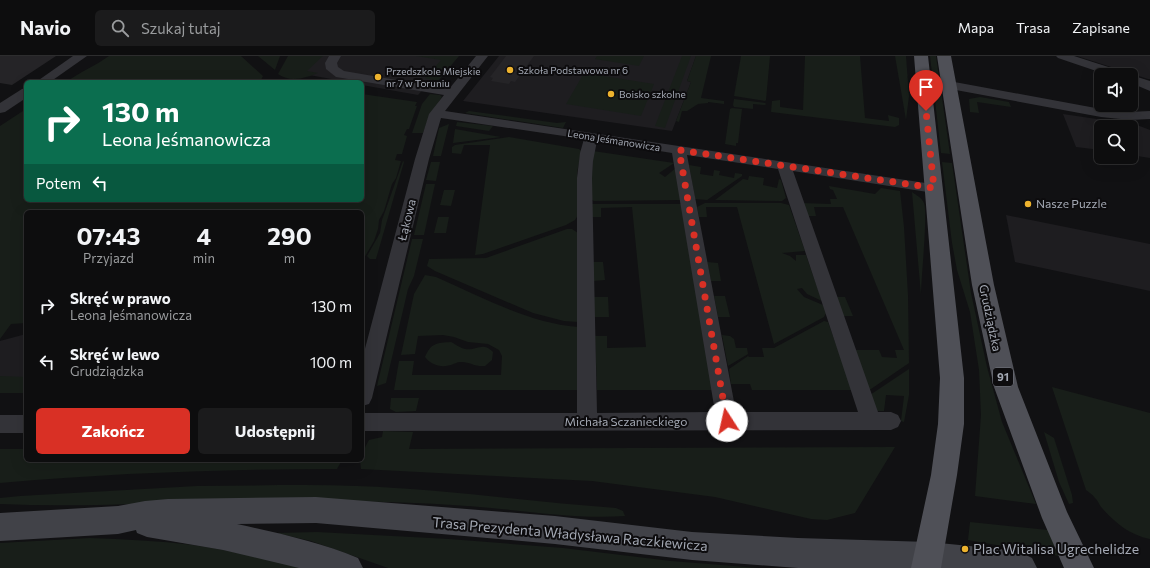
<!DOCTYPE html>
<html lang="pl">
<head>
<meta charset="utf-8">
<style>
  :root { --surface:#0d0d0e; --page:#1b1b1c; --text:#f1f3f6; --muted:#9a9c9e; --line:#2d2d2e; --accent:#d93025 }
  body { margin:0; font-family:Commissioner,sans-serif; background:var(--page); color:var(--text); height:100vh; display:flex; flex-direction:column; font-size:15px; white-space:nowrap }
  * { box-sizing:border-box; margin:0 }
  p { font-size:13px; color:var(--muted) }
  .icon { flex:none; width:22px; height:22px; fill:none; stroke:currentColor; stroke-width:2; stroke-linecap:round; stroke-linejoin:round }
  .map { position:relative; flex:1; overflow:hidden }
  .details { position:absolute; left:24px; top:154px; width:340px; height:252px; display:flex; flex-direction:column; background:var(--surface); border-radius:6px; box-shadow:0 4px 16px #0002,0 0 0 1px var(--line) }
  .details>* { flex:none }
  .top-card { position:absolute; left:24px; top:24px; width:340px; height:122px; border-radius:6px; box-shadow:0 4px 16px #0002,0 0 0 1px var(--line); background:#0b6e4f; color:#fff; overflow:hidden }
  .buttons { position:absolute; left:1094px; top:12px; display:grid; gap:8px }
  .buttons a { display:grid; place-items:center; width:44px; height:44px; border-radius:6px; background:var(--surface); box-shadow:0 4px 16px #0002,0 0 0 1px var(--line); font-size:20px }
  .pin { position:absolute; display:grid; place-items:center; width:34px; height:34px; color:#fff; margin:-41px -17px; border-radius:50% 50% 50% 0; rotate:-45deg; box-shadow:0 0 4px #0007 }
  .pin .icon { rotate:45deg }
  .me { position:absolute; width:44px; margin:-22px; rotate:350deg; stroke-linejoin:round; filter:drop-shadow(0 0 3px #0008) }
  .turn { display:flex; align-items:center; gap:14px; height:84px; padding:0 12px; font-size:18px }
  .turn .icon { width:52px; height:52px; stroke-width:2.5 }
  .turn b { display:block; font-size:28px; line-height:34px }
  .then { display:flex; align-items:center; height:38px; padding:0 12px; background:#0003; gap:8px; font-size:15px }
  .eta { display:flex; justify-content:space-evenly; align-items:center; height:68px; text-align:center }
  .eta b { font-size:24px; font-weight:700; line-height:28px }
  .action { display:flex; gap:8px; margin-top:auto; padding:8px 12px }
  .action a { flex:1; height:46px; border-radius:6px; background:var(--accent); color:#fff; font-size:16px; font-weight:700; line-height:46px; text-align:center }
  .action a+a { background:var(--page); color:var(--text) }
  ul { padding:0; list-style:none }
  li { display:flex; align-items:center; gap:12px; height:56px; padding:0 12px }
  li div { flex:1 }
  li b { display:block; font-size:15px }
  li em { font-style:normal }
  header { display:flex; align-items:center; gap:24px; box-sizing:border-box; height:56px; padding:0 20px; background:var(--surface); border-bottom:1px solid var(--line) }
  header strong { font-size:19px }
  nav { display:flex; gap:22px; margin-inline-start:auto; font-size:14px }
  .search { width:280px; height:36px; background:var(--page); display:flex; align-items:center; gap:10px; box-sizing:border-box; padding:0 14px; border-radius:6px; color:var(--muted); font-size:15px }
  .map>svg:first-child { display:block }
  .built { fill:#1e1d20 }
  .green { fill:#181e19 }
  .building { fill:#252427 }
  .lines { fill:none; stroke-linecap:round; stroke-linejoin:round }
  .minor { fill:#333338; fill-rule:evenodd }
  .secondary { fill:#414248; fill-rule:evenodd }
  .primary { fill:#4f5057; fill-rule:evenodd }
  .route { stroke:#d93025; stroke-width:7; stroke-dasharray:0 12.6 }
  .poi-dot { fill:#eeb32e; stroke:#0d0c0e; stroke-width:1.5 }
  .labels { text-anchor:middle; stroke-width:4; stroke-linejoin:round; paint-order:stroke }
  .far-poi-label { font-size:10px; fill:#a3a8b3; stroke:#0d0c0e; text-anchor:start }
  .far-street-label { font-size:10px; fill:#a3a8b3; stroke:#0d0c0e }
  .shield { fill:#0d0c0e; stroke:#767982; stroke-width:1 }
  .shield-label { font-size:11px; font-weight:bold; fill:#a3a8b3 }
  .poi-label { font-size:12px; fill:#a3a8b3; stroke:#0d0c0e; text-anchor:start }
  .street-label { font-size:12px; fill:#a3a8b3; stroke:#0d0c0e }
  .near-street-label { font-size:14px; fill:#a3a8b3; stroke:#0d0c0e }
  .near-poi-label { font-size:14px; fill:#a3a8b3; stroke:#0d0c0e; text-anchor:start }
</style>
</head>
<body>
<header>
<strong>Navio</strong>
<div class="search"><svg class="icon" aria-label="search" viewBox="0 0 24 24"><circle cx="10" cy="10" r="6"/><path d="M15 15l6 6"/></svg>Szukaj tutaj</div>
<nav><a>Mapa</a><a>Trasa</a><a>Zapisane</a></nav>
</header>
<div class="map">
<svg width="1150" height="512" viewBox="0 0 1150 512">
  <rect width="100%" height="100%" fill="#111113"/>
  <!-- built -->
  <g class="built">
    <path d="M317,0H454L418,39L362,29V26H348L298,17Z"/>
    <path d="M499,0H696L687,25L691,26L672,75L463,45Z"/>
    <path d="M1077,0H1150V23H1148Z"/>
    <path d="M1063,58L1137,69L1150,74V102L1131,99V71H1101V94L1076,91Z"/>
    <path d="M1006,159L1150,188V235L1015,206Z"/>
    <path d="M26,278V325L0,322V285Z"/>
  </g>
  <!-- green -->
  <g class="green">
    <path d="M109,0H241L263,20L261,24L275,26H66C80,16 95,10 109,0Z"/>
    <path d="M258,0H280L275,14Z"/>
    <path d="M288,0H323L307,15L318,17C306,22 290,27 278,18Z"/>
    <path d="M416,0H459L438,25L425,22L441,4Z"/>
    <path d="M597,0H644L639,10L595,3Z"/>
    <path d="M682,0H691L665,72L655,70Z"/>
    <path d="M696,0H711L701,42L724,45V48L708,46V47L698,48L687,55H682L679,66L676,65L691,26L687,25Z"/>
    <path d="M741,0H770L766,44L765,45L734,40Z"/>
    <path d="M805,0H860L865,62L889,65L888,59L899,62V69L895,71L771,56L772,45L780,44V51L803,54Z"/>
    <path d="M895,0H906L909,40L906,64Z"/>
    <path d="M930,0H936L950,98L941,97Z"/>
    <path d="M584,17L654,28L641,60L566,48Z"/>
    <path d="M362,38L417,46L415,50H417L409,73H407L404,79L407,80L402,98H397L395,104L401,105L396,122L392,128L384,155L379,164L378,173L374,185L364,202H362V156H26V267L11,268L0,283V70L26,53V144H362Z"/>
    <path d="M430,38L440,39L442,41L429,60L423,77H412L422,48Z"/>
    <path d="M980,41L1009,46L1011,51L977,46L979,57L970,56L969,43Z"/>
    <path d="M734,43L765,47L766,48L765,49L753,48V53L734,51L733,49Z"/>
    <path d="M732,52L742,53L738,87H736V90L725,88L730,53Z"/>
    <path d="M469,55L557,67L566,66L563,72L465,57Z"/>
    <path d="M457,66L493,70L489,75L456,70Z"/>
    <path d="M449,68L441,100H433L439,72Z"/>
    <path d="M455,73L501,81L453,87Z"/>
    <path d="M509,81L579,93L581,95L577,117L578,159L575,164L566,169L483,198L475,199L490,89H464L461,98L452,97V91L455,89Z"/>
    <path d="M593,95L674,107L659,117L665,121L676,112L682,144L594,145L591,143Z"/>
    <path d="M403,105L404,106L376,203H370L367,200L380,177L382,164Z"/>
    <path d="M431,106H440L436,125L426,124Z"/>
    <path d="M942,106L952,107L971,237L987,311L1002,366L1036,448L975,440L981,359L979,314L970,256L957,214L952,187Z"/>
    <path d="M689,109L701,111L700,118L713,120L714,114L720,115L719,119L734,122L735,117L742,118V120L707,144L695,143Z"/>
    <path d="M749,120L764,122L763,129L777,132L779,123L781,124L786,142L782,145L715,144L743,123L748,124Z"/>
    <path d="M426,128H435L424,179H414Z"/>
    <path d="M829,130L875,138L881,132L900,135L904,171L908,239L909,307L868,335L853,294H879L882,301L897,302L895,294H904L843,151H814L816,160H805L801,147L831,148L830,143H837L833,134L830,133Z"/>
    <path d="M444,134H455L451,150L440,149Z"/>
    <path d="M912,136C916,139 922,142 924,147C928,157 921,223 921,239Z"/>
    <path d="M705,147H781L789,149L805,195L782,197L790,200L796,205V199H806L822,245L807,238L802,232L797,233L804,241L823,249L826,257L824,261L774,288L737,151H706L707,161H699L697,151Z"/>
    <path d="M592,148H682L717,334H597L595,280H607V292L646,291L632,151L601,152V161H591Z"/>
    <path d="M438,161H449L446,177H434Z"/>
    <path d="M567,173H572L578,177V266L564,265L533,257L435,215L427,210L429,203L486,202Z"/>
    <path d="M412,183H423L414,220L408,233L386,327L377,330Z"/>
    <path d="M593,206H603L605,224L593,225Z"/>
    <path d="M707,206L718,207L721,225H711Z"/>
    <path d="M425,219L436,221C482,241 528,267 578,271L580,334H394L399,305H414L412,319H501L502,300L499,294L488,288L468,286L454,281L443,279L418,280L415,298L401,299L414,238Z"/>
    <path d="M714,240H725L730,261H718Z"/>
    <path d="M594,241H608L609,261H594Z"/>
    <path d="M834,241H845L853,260H842Z"/>
    <path d="M824,265L828,266L852,333L851,334H752L750,328H731L729,313L748,300L749,301H764L762,292H774Z"/>
    <path d="M722,279L730,280L734,283L736,292H747L748,298L728,310Z"/>
    <path d="M451,286C455,288 460,292 465,293C477,295 482,285 493,296L492,304L485,310C474,311 469,305 460,306C457,306 454,308 451,309C441,312 431,309 425,301C431,287 436,287 451,286Z"/>
    <path d="M909,313V339L904,366L901,365L904,340L886,339L884,355H876L870,339Z"/>
    <path d="M0,320L26,321V337H0Z"/>
    <path d="M1052,331L1150,357V483C1130,479 1115,467 1102,452C1099,449 1098,444 1095,442C1093,439 1089,436 1086,434Z"/>
    <path d="M391,342H419L416,355L396,356L390,353Z"/>
    <path d="M383,375L413,376L409,393L895,391L855,457L827,464L811,463L715,441L592,425L361,413L360,404H362V397L369,384L382,381Z"/>
    <path d="M1044,376L1054,382L1072,439L1073,447L1069,448L1059,426Z"/>
    <path d="M0,393H26V404H342L337,413C224,413 112,417 0,427Z"/>
    <path d="M197,430C250,430 304,428 357,430C444,433 530,446 616,452L623,455L625,460C580,463 536,456 491,452C439,447 388,446 337,445C224,441 112,453 0,448V442L20,440Z"/>
    <path d="M970,466L1048,474L1059,500L968,484Z"/>
    <path d="M317,476L449,483L563,492L671,505L759,512H388L311,485L276,477Z"/>
    <path d="M90,482C124,483 159,485 193,489C231,494 268,504 304,512H0V487Z"/>
  </g>
  <!-- building -->
  <g class="building">
    <path d="M0,0H56L12,29L0,27Z"/>
    <path d="M506,0H534L515,26L511,25L509,28L491,25L493,22L490,21Z"/>
  </g>
  <g class="lines">
    <!-- minor -->
    <g class="minor">
      <path d="M73,0H87L50,26H36Z"/>
      <path d="M329,0H341L337,7L338,11L344,15L449,33L476,0H488L445,55L939,129L941,132L939,135L934,137L793,115L878,356H891L898,359L901,365L898,371L891,374L362,375V357H577V122L580,97L584,83L441,62L429,103L372,342L369,348L362,350V304L415,103L429,58L444,39L336,21L326,13L325,7ZM597,85L672,97L715,356L597,357L592,122L593,105ZM687,99L778,113L858,356H736Z"/>
      <path d="M1056,0H1074L1124,16L1126,19H1108L1058,2Z"/>
      <path d="M1131,19L1150,25V35L1131,27Z"/>
      <path d="M949,25L1101,53L1130,56L1150,55V63L1130,64L1101,61L945,32L943,29L945,26Z"/>
      <path d="M26,32V42L5,56L0,57V47L22,33Z"/>
      <rect x="0" y="359" width="26" height="18"/>
    </g>
    <!-- secondary -->
    <path class="secondary" d="M316,441L555,460L692,476L798,482L929,486L1000,493L1022,497L1032,502L1037,512H798L692,504L555,488L316,467L237,468C278,477 320,486 358,502L363,512H299L223,494L147,481L137,477L136,474L118,478L0,485V457L118,450L145,445L168,443Z"/>
    <!-- primary -->
    <g class="primary">
      <path d="M914,0H928L964,322V368L957,419L941,512H911L931,419L938,368L940,322Z"/>
      <path d="M937,0H951L994,229L1018,331L1067,456L1094,512H1064L1042,462L994,331L972,229Z"/>
    </g>
  </g>
  <g class="lines">
    <!-- route -->
    <path class="route" d="M727,365L679,94L934,132L926,55"/>
  </g>
  <!-- markers -->
  <g class="poi-dot">
    <circle cx="510" cy="14" r="4"/>
    <circle cx="378" cy="21" r="4"/>
    <circle cx="611" cy="38" r="4"/>
    <circle cx="1028" cy="148" r="4"/>
    <circle cx="965" cy="493" r="4"/>
  </g>
  <g class="labels">
    <!-- far-poi labels -->
    <g class="far-poi-label">
      <text x="518" y="18">Szkoła Podstawowa nr 6</text>
      <text x="386" y="19">Przedszkole Miejskie<tspan x="386" dy="12">nr 7 w Toruniu</tspan></text>
      <text x="619" y="42">Boisko szkolne</text>
    </g>
    <!-- far-street labels -->
    <g class="far-street-label">
      <text transform="translate(614 84) rotate(9)" y="4">Leona Jeśmanowicza</text>
    </g>
    <!-- shield labels -->
    <rect class="shield" x="993" y="312" width="20" height="18" rx="3"/>
    <g class="shield-label">
      <text x="1003" y="325">91</text>
    </g>
    <!-- poi labels -->
    <g class="poi-label">
      <text x="1036" y="152">Nasze Puzzle</text>
    </g>
    <!-- street labels -->
    <g class="street-label">
      <text transform="translate(407 164) rotate(-76)" y="4">Łąkowa</text>
      <text transform="translate(990 262) rotate(78)" y="4">Grudziądzka</text>
      <text x="626" y="370">Michała Sczanieckiego</text>
    </g>
    <!-- near-street labels -->
    <g class="near-street-label">
      <text transform="translate(570 478) rotate(5)" y="5">Trasa Prezydenta Władysława Raczkiewicza</text>
    </g>
    <!-- near-poi labels -->
    <g class="near-poi-label">
      <text x="973" y="498">Plac Witalisa Ugrechelidze</text>
    </g>
  </g>
</svg>
<div class="buttons">
<a><svg class="icon" aria-label="sound" viewBox="0 0 24 24"><path d="M4 9h4l5-4v14l-5-4H4zM17 9q2 3 0 6"/></svg></a>
<a><svg class="icon" aria-label="search" viewBox="0 0 24 24"><circle cx="10" cy="10" r="6"/><path d="M15 15l6 6"/></svg></a>
</div>
<div class="pin" style="left:926px;top:55px;background:#d93025"><svg class="icon" aria-label="arrive" viewBox="0 0 24 24"><path d="M6 21V4h12l-3 4 3 4H6"/></svg></div>
<svg class="me" style="left:727px;top:365px" viewBox="-20 -20 40 40"><circle r="19" fill="#fff"/><path d="M0-13L10 11 0 6-10 11z" fill="#d93025"/></svg>
<div class="top-card">
<div class="turn"><svg class="icon" aria-label="right" viewBox="0 0 24 24"><path d="M7 20v-9h11M14 6l5 5-5 5"/></svg><div><b>130 m</b>Leona Jeśmanowicza</div></div>
<div class="then">Potem<svg class="icon" aria-label="left" viewBox="0 0 24 24"><path d="M17 20v-9H6M10 6l-5 5 5 5"/></svg></div>
</div>
<section class="details">
<div class="eta">
<div><b>07:43</b><p>Przyjazd</p></div>
<div><b>4</b><p>min</p></div>
<div><b>290</b><p>m</p></div>
</div>
<ul>
<li><svg class="icon" aria-label="right" viewBox="0 0 24 24"><path d="M7 20v-9h11M14 6l5 5-5 5"/></svg><div><b>Skręć w prawo</b><p>Leona Jeśmanowicza</p></div><em>130 m</em></li>
<li><svg class="icon" aria-label="left" viewBox="0 0 24 24"><path d="M17 20v-9H6M10 6l-5 5 5 5"/></svg><div><b>Skręć w lewo</b><p>Grudziądzka</p></div><em>100 m</em></li>
</ul>
<div class="action"><a>Zakończ</a><a>Udostępnij</a></div>
</section>
</div>
</body>
</html>
